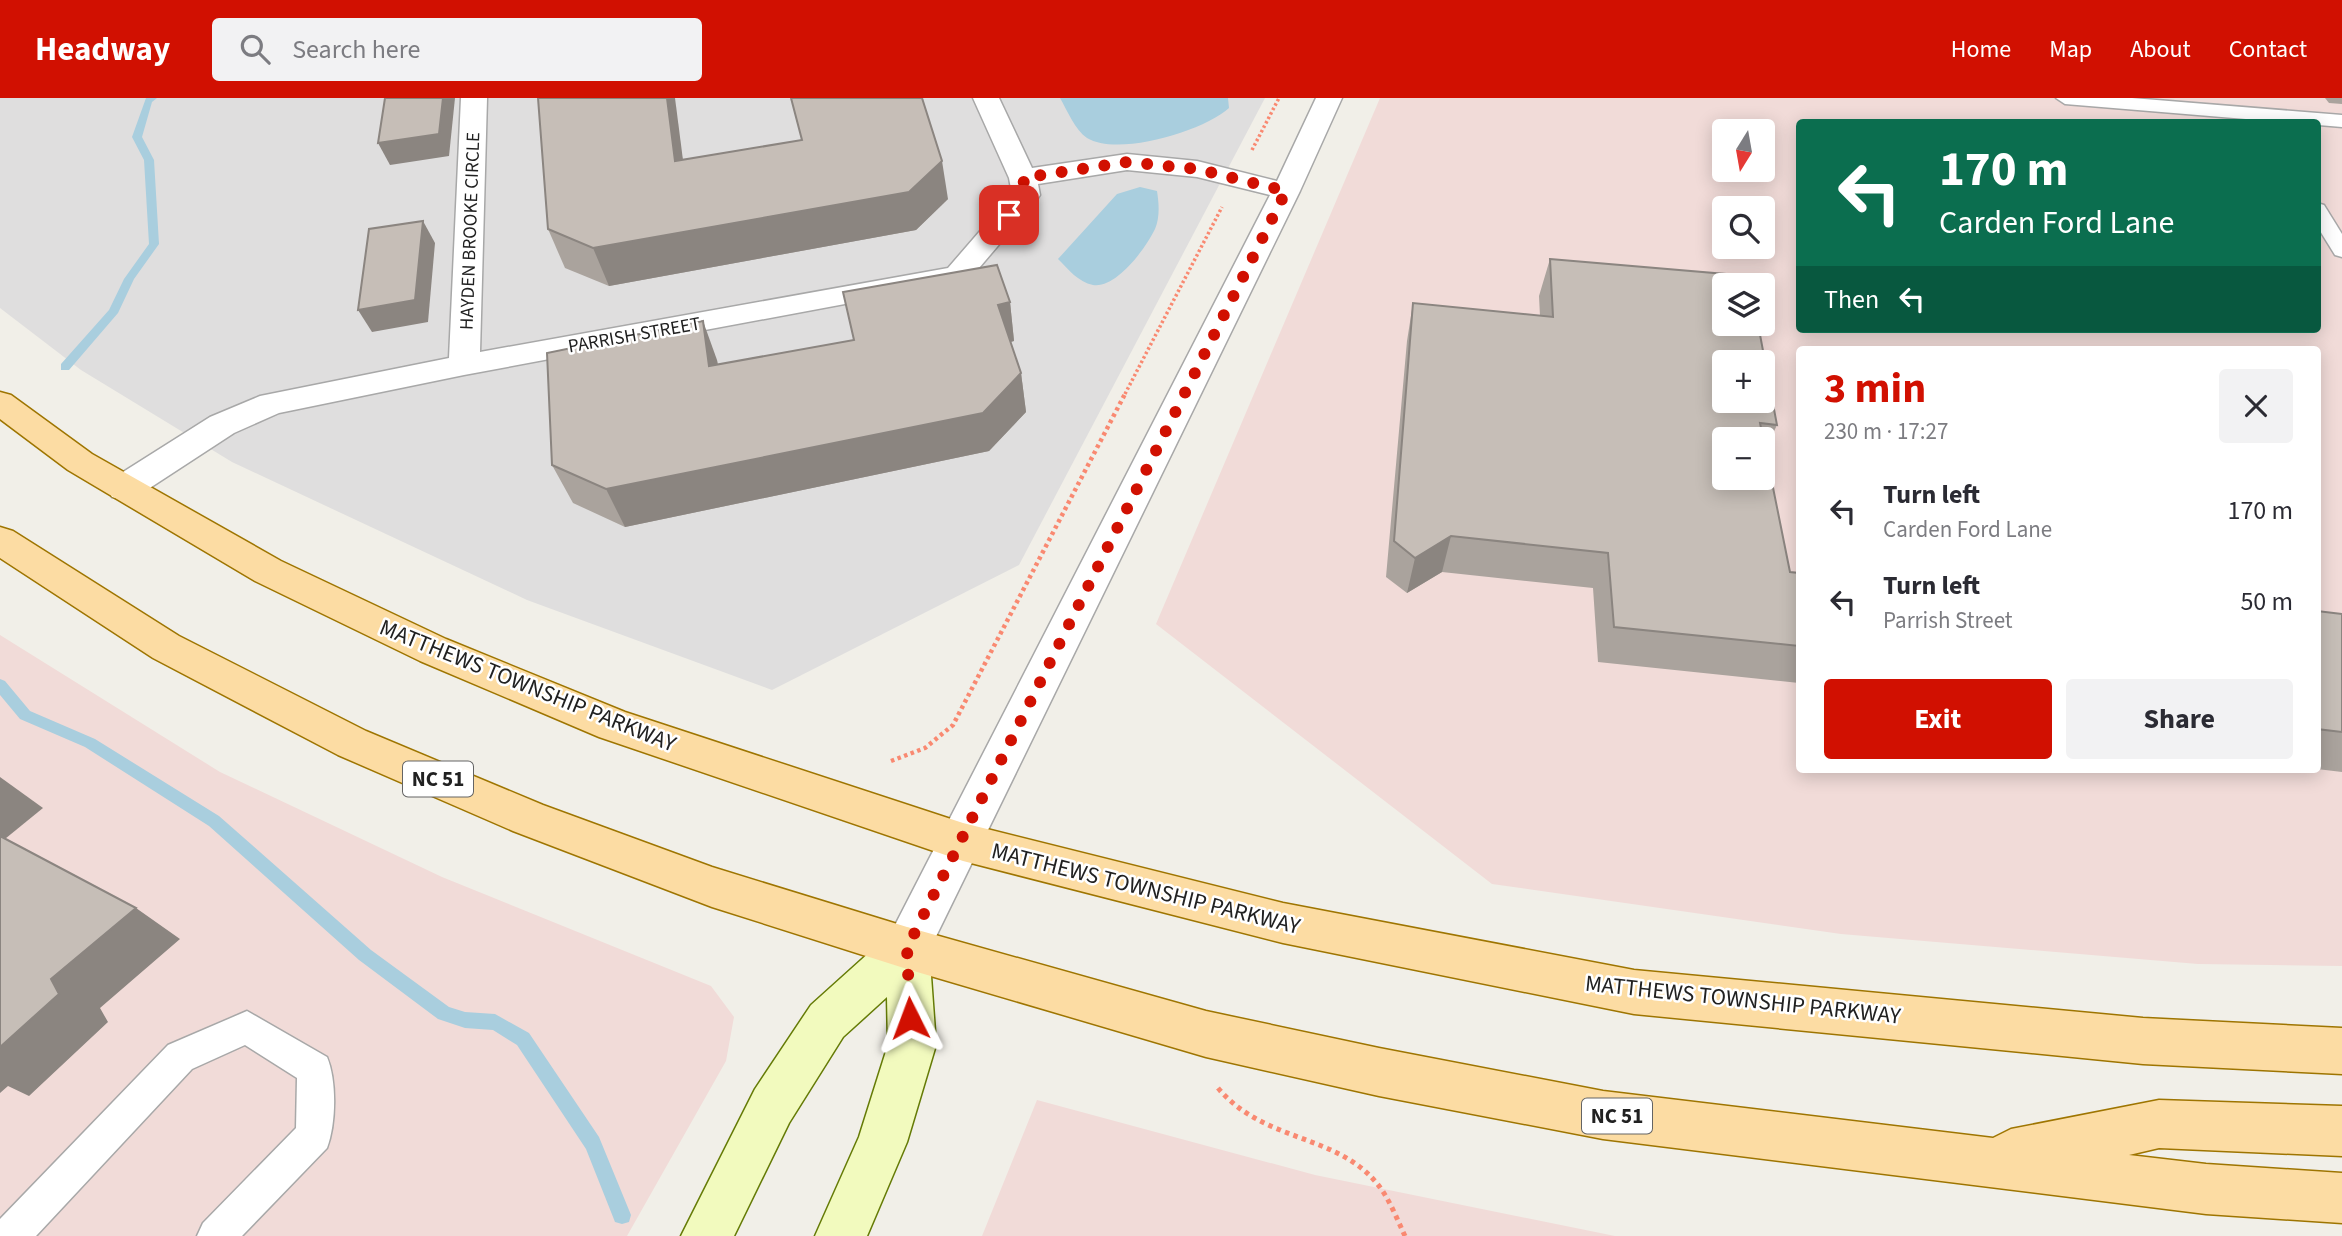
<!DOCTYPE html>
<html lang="en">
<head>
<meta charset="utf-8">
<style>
  :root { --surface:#fff; --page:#f2f2f3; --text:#2b2b33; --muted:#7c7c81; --accent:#d11001 }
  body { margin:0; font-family:"Source Sans 3",sans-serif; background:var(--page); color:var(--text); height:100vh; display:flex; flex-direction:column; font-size:26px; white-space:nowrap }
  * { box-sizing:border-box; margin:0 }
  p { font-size:23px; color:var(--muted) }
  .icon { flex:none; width:38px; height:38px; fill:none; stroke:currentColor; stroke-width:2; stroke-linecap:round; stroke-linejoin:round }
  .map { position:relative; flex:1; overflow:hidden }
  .sheet { position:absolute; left:1796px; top:248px; width:525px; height:427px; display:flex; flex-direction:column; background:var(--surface); border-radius:7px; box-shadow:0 4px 18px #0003 }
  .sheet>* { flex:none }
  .top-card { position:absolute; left:1796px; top:21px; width:525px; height:214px; border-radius:7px; box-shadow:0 4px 18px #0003; background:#0b6e4f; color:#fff; overflow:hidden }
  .needle { width:46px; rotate:191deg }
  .fabs { position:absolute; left:1712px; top:21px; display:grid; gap:14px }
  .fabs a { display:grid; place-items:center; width:63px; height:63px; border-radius:7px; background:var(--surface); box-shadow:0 4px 18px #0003; font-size:35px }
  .pin { position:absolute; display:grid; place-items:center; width:60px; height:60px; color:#fff; margin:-30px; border-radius:14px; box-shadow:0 4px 10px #0006 }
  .me { position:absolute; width:77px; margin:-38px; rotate:357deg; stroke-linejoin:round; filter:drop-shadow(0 0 5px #0008) }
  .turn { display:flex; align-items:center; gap:24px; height:147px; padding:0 28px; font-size:32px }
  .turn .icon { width:91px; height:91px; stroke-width:2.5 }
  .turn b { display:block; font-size:49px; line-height:60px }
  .then { display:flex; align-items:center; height:66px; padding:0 28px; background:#0003; gap:14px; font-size:26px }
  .round { display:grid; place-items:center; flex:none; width:74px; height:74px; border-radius:7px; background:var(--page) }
  .headline { display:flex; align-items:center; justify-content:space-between; height:119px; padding:0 28px }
  h1 { font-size:42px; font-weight:700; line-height:52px; color:var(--accent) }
  .action { display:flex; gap:14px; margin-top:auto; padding:14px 28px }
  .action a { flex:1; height:80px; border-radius:7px; background:var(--accent); color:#fff; font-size:28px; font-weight:700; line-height:80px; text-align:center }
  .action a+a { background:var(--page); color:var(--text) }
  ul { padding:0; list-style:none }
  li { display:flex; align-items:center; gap:21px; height:91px; padding:0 28px }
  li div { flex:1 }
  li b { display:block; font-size:26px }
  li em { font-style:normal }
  header { display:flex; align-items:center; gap:42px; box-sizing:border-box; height:98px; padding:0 35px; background:var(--accent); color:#fff }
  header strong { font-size:33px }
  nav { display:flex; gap:38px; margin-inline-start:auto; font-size:24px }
  .search { width:490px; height:63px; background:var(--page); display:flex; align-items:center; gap:18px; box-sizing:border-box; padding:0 24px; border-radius:7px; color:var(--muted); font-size:26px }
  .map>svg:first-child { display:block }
  .residential { fill:#dfdede }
  .commercial { fill:#f1dbd8; fill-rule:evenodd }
  .water { fill:#a9cede }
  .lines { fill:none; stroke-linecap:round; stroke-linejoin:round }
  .stream { fill:#a9cede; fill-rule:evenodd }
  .lane-casing { stroke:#a8a8a8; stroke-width:3 }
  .street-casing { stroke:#a8a8a8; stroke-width:3 }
  .secondary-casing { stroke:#657b06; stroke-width:3 }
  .primary-casing { stroke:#9e7501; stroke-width:3 }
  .path-far2 { stroke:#f98971; stroke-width:3.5; stroke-dasharray:2.5 2.5; stroke-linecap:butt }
  .path-far1 { stroke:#f98971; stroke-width:4.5; stroke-dasharray:3.5 3.5; stroke-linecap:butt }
  .path { stroke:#f98971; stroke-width:5; stroke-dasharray:4.5 4.5; stroke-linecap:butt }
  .lane { fill:#fff; fill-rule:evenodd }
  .street { fill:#fff; fill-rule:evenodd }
  .secondary { fill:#f2fabe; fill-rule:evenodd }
  .primary { fill:#fcdca3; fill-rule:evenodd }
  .wall { fill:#aaa39d }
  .shaded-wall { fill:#8b8580 }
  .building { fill:#c6beb7; stroke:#8b8580; stroke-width:2; fill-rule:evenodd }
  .route { stroke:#d11001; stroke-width:12; stroke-dasharray:0 21.6 }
  .labels { text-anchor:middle; stroke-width:5; stroke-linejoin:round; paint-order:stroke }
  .far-street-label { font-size:19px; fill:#212121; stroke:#fff }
  .shield { fill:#fff; stroke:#646464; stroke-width:2 }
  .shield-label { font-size:21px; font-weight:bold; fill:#212121 }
  .street-label { font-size:23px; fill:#212121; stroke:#fff }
</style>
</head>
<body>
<header>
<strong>Headway</strong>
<div class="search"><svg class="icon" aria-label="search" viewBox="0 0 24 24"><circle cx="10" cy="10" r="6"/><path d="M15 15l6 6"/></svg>Search here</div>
<nav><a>Home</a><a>Map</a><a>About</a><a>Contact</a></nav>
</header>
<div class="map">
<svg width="2342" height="1138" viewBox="0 0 2342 1138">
  <rect width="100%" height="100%" fill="#f1efe8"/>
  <!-- residential -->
  <path class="residential" d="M0,0H1265L1019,467L772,592L527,502L232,364L81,272L0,210Z"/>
  <!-- commercial -->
  <g class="commercial">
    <path d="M1380,0H2342V868L2198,866L1841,836L1492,786L1156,526ZM1799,24H2317V231H1799ZM1724,33H1762V72H1724ZM1724,110H1762V149H1724ZM1724,187H1762V226H1724ZM1799,252H2317V672H1799ZM1724,264H1762V303H1724ZM1724,341H1762V380H1724Z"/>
    <path d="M0,537L220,674L442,779L711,888L734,919L726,963L627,1138H0Z"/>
    <path d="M1037,1002L1315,1077L1615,1138H982Z"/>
  </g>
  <!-- water -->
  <g class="water">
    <path d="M1060,0H1228L1229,10C1204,33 1118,59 1087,40C1075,32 1067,12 1060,0Z"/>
    <path d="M1140,89L1157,93C1159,106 1160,119 1155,131C1146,150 1116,191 1093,187C1078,184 1068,171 1058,161L1117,96Z"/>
  </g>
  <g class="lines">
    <!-- stream -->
    <g class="stream">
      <path d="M146,0H157L152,4L142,39L154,62L159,146L134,181L118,215L69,272H61V266L109,212L124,181L149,146L144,62L132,39Z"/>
      <path d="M0,581L5,583L30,613L95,641L219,718L371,852L449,909L465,914L495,916L529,935L599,1039L631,1117L629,1124L622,1126L615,1124L586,1051L517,947L493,932L465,930L438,921L359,862L209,728L85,649L20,621L0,597Z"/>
    </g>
    <defs>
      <g id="lane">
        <path d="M2056,0H2132L2342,17V29L2065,6Z"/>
        <path d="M2317,105L2324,107L2342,136V159L2335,157L2317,128Z"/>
        <path d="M247,913L327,959C337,983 336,1026 327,1050L242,1138H197L203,1125L296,1030L297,980L245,947L192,971L36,1138H0V1121L168,947Z"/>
      </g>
      <path id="street" d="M461,0H487L480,254L948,170L1012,96L1009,80L973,0H999L1032,70L1127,56L1197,63L1277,83L1316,0H1342L1300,93L923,865L907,871L891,865L885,850L891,835L1270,97L1197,79L1127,72L1038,86L1040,97L1036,103L968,183L464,277L279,315L234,335L136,399L124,402L112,399L107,390L112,381L210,319L260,298L449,260Z"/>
      <path id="secondary" d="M907,829L923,835L929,850L936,947L907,1044L867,1138H815L859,1039L888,947L887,899L843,939L789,1025L734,1138H681L755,991L811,907L891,835Z"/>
      <g id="primary">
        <path d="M0,294L11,297L92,356L281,463L446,541L625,614L963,725L1283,805L1634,872L2143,920L2342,930V976L2143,966L1634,916L1283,845L963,763L599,639L420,563L255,483L68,372L0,321Z"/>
        <path d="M0,429L13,433L179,538L366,633L543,707L712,769L907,829L1206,913L1379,950L1603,993L1993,1040L2011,1031L2159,1002L2342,1008V1058L2159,1050L2129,1057L2206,1066L2342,1075V1125L2206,1116L1603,1041L1379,998L1206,959L907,871L712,809L513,733L338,657L153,560L0,460Z"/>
      </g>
    </defs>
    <!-- lane casing -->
    <use href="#lane" class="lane-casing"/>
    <!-- street casing -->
    <use href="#street" class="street-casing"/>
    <!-- secondary casing -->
    <use href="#secondary" class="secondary-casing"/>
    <!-- primary casing -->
    <use href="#primary" class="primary-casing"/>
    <!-- path-far2 -->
    <g class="path-far2">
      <path d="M1252,52L1279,0"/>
      <path d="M1125,296L1222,109"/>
    </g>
    <!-- path-far1 -->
    <path class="path-far1" d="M891,663L925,650L953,627L1126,294"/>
    <!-- path -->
    <path class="path" d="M1218,990C1262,1043 1333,1036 1374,1082C1388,1097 1396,1119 1405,1138"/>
    <!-- lane -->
    <use href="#lane" class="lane"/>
    <!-- street -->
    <use href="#street" class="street"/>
    <!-- secondary -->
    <use href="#secondary" class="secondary"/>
    <!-- primary -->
    <use href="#primary" class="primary"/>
  </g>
  <!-- wall -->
  <g class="wall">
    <path d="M2325,0H2342V6L2329,5Z"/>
    <path d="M683,61L948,101L916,132L609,188L565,170L548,131Z"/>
    <path d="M1550,161L1777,327L1765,352L1790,474L1799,475V585L1598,564L1593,490L1442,474L1407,495L1386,479L1407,243L1413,205L1540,218L1539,198Z"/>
    <path d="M1010,204L1014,243L1010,244L1021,275L1026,314L989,353L625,429L573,405L552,367L717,262L718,267L854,242Z"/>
    <path d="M2317,513L2342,516V674L2317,671Z"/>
  </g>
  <!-- shaded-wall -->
  <g class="shaded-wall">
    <path d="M443,0H455L449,58L390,67L378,45Z"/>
    <path d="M667,0H675L688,101L675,63Z"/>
    <path d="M942,63L948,101L916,132L609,188L593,150Z"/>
    <path d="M423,123L435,145L428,224L372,234L358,212Z"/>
    <path d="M1010,204L1014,243L1003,246L998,207Z"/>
    <path d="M703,223L717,262L724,307L709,268Z"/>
    <path d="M1021,275L1026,314L989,353L625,429L606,391Z"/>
    <path d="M1451,438L1442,474L1407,495L1415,460Z"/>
    <path d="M0,679L43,710L0,745Z"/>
    <path d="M136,810L180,841L100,910L108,924L29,998L8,988L0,995V949L51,881Z"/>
  </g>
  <!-- building -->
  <g class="building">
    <path d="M385,0H443L439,36L378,45Z"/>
    <path d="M538,0H667L675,63L802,42L791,0H922L942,63L909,94L593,150L548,131Z"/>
    <path d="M423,123L415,202L358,212L369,131Z"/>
    <path d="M1550,161L1749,178L1751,187H1724V226H1758L1777,327L1760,325L1790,474L1799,475V548L1614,529L1608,455L1451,438L1415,460L1394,443L1413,205L1553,219ZM1724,264H1762V303H1724ZM1724,341H1762V380H1724Z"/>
    <path d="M997,167L1010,204L998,207L1021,275L983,315L606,391L552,367L547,255L703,223L709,268L854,242L843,194Z"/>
    <path d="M2317,513L2342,516V634L2317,631Z"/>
    <path d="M0,738L136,810L51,881L59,896L0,949Z"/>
  </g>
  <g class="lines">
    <!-- route -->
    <path class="route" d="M910,920L907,850L1286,93L1197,71L1127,64L1023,80L1026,97L1009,117"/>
  </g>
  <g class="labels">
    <!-- far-street labels -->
    <g class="far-street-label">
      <text transform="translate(469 133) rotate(-88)" y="7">HAYDEN BROOKE CIRCLE</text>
      <text transform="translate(634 236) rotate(-10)" y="7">PARRISH STREET</text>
    </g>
    <!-- shield labels -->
    <g class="shield">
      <rect x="403" y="663.5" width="70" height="35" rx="5"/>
      <rect x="1582" y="1000.5" width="70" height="35" rx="5"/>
    </g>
    <g class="shield-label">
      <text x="438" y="688">NC 51</text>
      <text x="1617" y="1025">NC 51</text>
    </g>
    <!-- street labels -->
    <g class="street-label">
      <text transform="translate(528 587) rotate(22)" y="8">MATTHEWS TOWNSHIP PARKWAY</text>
      <text transform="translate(1146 790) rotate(14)" y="8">MATTHEWS TOWNSHIP PARKWAY</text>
      <text transform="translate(1743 901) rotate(6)" y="8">MATTHEWS TOWNSHIP PARKWAY</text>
    </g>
  </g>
</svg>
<div class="fabs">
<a><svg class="needle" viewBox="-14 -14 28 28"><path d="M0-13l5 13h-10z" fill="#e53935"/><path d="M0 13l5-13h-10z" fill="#7c7c81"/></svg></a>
<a><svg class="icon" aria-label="search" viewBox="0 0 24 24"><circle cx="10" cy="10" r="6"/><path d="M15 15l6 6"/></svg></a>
<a><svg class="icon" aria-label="layers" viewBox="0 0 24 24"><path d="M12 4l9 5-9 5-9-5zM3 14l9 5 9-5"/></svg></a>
<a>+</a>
<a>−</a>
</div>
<div class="pin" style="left:1009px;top:117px;background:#d93025"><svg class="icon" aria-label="arrive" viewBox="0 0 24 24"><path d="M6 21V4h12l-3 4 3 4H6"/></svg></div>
<svg class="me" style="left:910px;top:920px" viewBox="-20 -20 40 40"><path d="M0-17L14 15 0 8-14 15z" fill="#d11001" stroke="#fff" stroke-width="4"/></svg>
<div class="top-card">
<div class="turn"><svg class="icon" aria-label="left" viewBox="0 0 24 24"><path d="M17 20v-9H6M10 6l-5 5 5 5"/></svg><div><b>170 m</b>Carden Ford Lane</div></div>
<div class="then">Then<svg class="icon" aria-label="left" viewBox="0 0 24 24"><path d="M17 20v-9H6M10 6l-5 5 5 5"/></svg></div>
</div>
<section class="sheet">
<div class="headline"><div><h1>3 min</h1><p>230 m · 17:27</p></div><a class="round"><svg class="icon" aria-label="close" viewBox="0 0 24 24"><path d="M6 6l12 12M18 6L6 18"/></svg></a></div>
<ul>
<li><svg class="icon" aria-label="left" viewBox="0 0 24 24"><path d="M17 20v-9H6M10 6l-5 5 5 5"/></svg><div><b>Turn left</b><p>Carden Ford Lane</p></div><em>170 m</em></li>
<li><svg class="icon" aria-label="left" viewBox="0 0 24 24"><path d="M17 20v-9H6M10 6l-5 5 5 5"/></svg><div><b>Turn left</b><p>Parrish Street</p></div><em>50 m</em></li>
</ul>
<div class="action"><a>Exit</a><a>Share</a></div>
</section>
</div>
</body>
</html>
